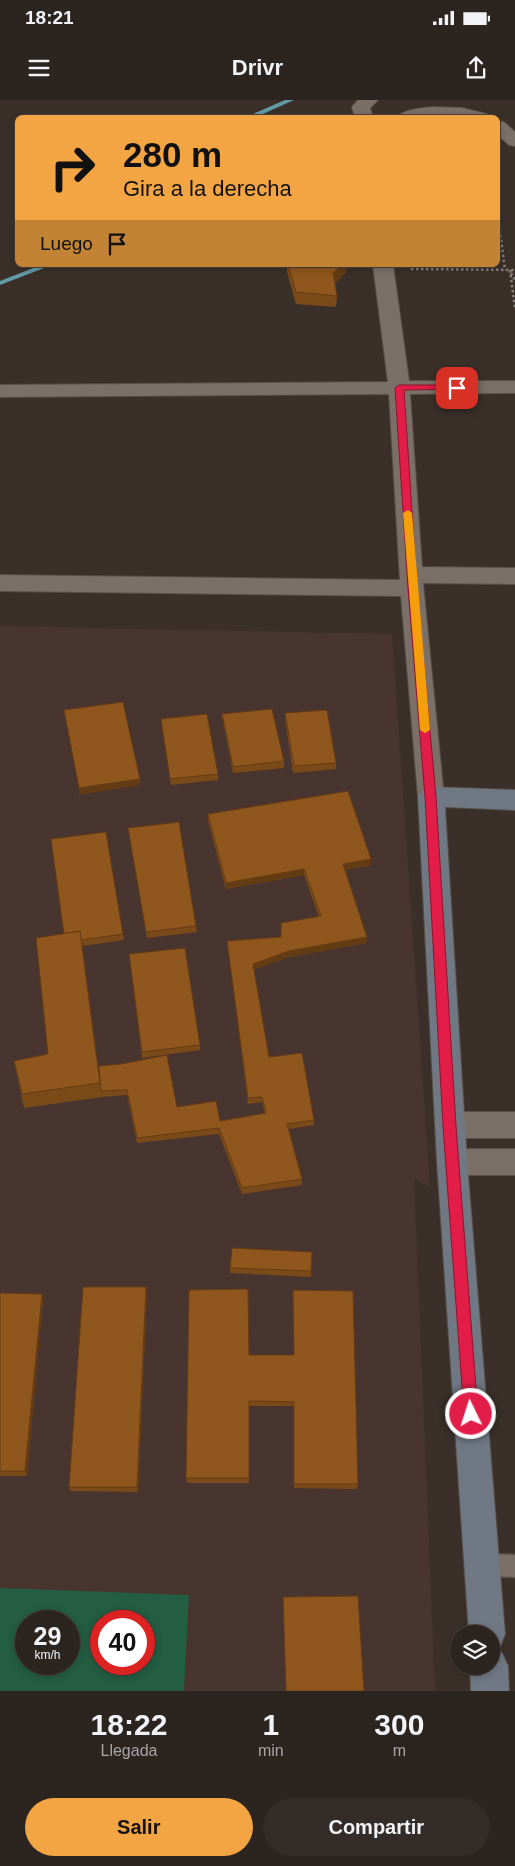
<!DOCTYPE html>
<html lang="es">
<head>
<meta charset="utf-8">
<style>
  :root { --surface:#2c241f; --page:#342c28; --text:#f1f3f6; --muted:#a6a4a4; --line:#48413d; --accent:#f3a443 }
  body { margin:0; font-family:Helvetica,sans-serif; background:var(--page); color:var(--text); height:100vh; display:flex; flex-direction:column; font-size:19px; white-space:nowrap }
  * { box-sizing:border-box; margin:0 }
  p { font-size:16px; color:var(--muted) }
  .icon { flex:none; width:28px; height:28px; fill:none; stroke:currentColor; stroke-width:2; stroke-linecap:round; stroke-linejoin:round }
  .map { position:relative; height:1591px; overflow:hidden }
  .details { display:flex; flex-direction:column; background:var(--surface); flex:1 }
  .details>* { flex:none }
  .top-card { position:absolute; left:15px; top:15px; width:485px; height:152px; border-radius:8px; box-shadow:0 2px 8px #0003,0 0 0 1px var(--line); background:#f3a443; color:#111; overflow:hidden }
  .buttons { position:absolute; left:450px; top:1525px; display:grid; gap:10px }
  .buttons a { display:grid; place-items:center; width:50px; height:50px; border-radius:50%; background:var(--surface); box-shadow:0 2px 8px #0003,0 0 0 1px var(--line); font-size:25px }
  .speed { position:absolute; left:15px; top:1510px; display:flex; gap:10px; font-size:25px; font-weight:700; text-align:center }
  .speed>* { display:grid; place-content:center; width:65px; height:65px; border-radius:50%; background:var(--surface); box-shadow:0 2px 8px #0003,0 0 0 1px var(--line); line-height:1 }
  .speed small { font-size:12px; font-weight:400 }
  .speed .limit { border:8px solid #d22; background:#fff; color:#111 }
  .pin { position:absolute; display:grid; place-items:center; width:42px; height:42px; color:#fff; margin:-21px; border-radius:10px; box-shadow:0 2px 8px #0006 }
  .me { position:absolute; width:55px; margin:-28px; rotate:356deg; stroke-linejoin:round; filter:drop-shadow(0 0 4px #0008) }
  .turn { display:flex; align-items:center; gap:18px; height:105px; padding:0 25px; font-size:22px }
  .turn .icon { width:65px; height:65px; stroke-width:2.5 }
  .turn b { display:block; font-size:35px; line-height:42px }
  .then { display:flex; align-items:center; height:48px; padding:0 25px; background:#0003; gap:10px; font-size:19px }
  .eta { display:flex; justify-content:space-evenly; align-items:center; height:85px; text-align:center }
  .eta b { font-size:30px; font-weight:800; line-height:35px }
  .cta { display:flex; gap:10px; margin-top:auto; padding:10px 25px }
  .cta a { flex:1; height:58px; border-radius:30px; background:var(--accent); color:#111; font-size:20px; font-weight:800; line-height:58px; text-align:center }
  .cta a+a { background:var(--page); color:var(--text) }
  .status { display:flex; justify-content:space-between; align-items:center; height:35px; padding:0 25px; background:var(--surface); direction:ltr }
  .status svg { height:14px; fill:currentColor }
  header { display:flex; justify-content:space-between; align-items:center; height:65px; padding:0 25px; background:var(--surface); font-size:22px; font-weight:800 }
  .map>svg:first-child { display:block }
  .education { fill:#48352f; fill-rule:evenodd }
  .green { fill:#235d42; fill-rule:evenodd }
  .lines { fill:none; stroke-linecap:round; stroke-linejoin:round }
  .stream { fill:#629aa6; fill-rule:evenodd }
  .lane-casing { stroke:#574f48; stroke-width:3 }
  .street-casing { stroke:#574f48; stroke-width:2 }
  .secondary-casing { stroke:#574f48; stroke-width:2 }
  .path { stroke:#847c76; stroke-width:2.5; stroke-dasharray:2.5 2.5; stroke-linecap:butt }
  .lane { fill:#7b7068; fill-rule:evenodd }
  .street { fill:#7b7068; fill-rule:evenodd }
  .secondary { fill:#6f7883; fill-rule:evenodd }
  .wall { fill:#7b4a19 }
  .shaded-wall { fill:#643c14 }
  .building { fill:#8f561d; stroke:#643c14 }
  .route { fill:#e11d48; stroke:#92132f }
  .slow { fill:#f59e0b }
</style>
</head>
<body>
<div class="status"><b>18:21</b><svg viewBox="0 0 49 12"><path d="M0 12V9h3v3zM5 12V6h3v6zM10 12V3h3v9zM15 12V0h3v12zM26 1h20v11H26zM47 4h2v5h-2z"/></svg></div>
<header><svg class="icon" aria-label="menu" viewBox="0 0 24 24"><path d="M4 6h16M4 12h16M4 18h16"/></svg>Drivr<svg class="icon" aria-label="share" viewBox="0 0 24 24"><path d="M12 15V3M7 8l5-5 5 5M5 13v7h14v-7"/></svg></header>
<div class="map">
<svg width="515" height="1591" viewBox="0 0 515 1591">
  <rect width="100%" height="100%" fill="#3a3029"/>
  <!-- education -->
  <path class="education" d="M0,526L392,534L430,1087L414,1079L435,1591H0ZM26,1521H69V1564H26ZM101,1521H144V1564H101Z"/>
  <!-- green -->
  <path class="green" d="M0,1488L189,1495L184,1591H0ZM26,1521H69V1564H26ZM101,1521H144V1564H101Z"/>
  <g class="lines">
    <!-- stream -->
    <g class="stream">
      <path d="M285,0H294L254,18H244Z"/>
      <path d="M41,165H52L0,185V181Z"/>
    </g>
    <defs>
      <path id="lane" d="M482,1454L515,1455V1477L482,1476L475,1472L471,1465L475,1458Z"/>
      <g id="street">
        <path d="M358,0H378L370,8L373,18H355L352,7Z"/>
        <path d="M434,7L462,8L487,14L490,18H396C403,9 423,8 434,7Z"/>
        <path d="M498,21L504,22L515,32V46L509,45L498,35Z"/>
        <path d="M373,165H393L409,281H515V293L410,294L422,467L515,468V484L423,483L444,697L440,704L431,707L422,704L418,697L401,496L0,491V475L400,480L389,294L0,297V285L388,282Z"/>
        <path d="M450,1012H515V1038H450L439,1034L435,1025L439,1016Z"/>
        <path d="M452,1049H515V1075H452L441,1071L437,1062L441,1053Z"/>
      </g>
      <path id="secondary" d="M431,687L515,690V710L445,707L467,1062L505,1534L500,1547L494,1549L502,1553L508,1566L509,1591H471L470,1566H491V1534H469L437,1062L418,697L422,690Z"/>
    </defs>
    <!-- lane casing -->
    <use href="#lane" class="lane-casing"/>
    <!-- street casing -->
    <use href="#street" class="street-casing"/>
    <!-- secondary casing -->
    <use href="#secondary" class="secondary-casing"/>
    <!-- path -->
    <g class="path">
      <path d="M498,115L505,170"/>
      <path d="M411,169L515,170"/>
      <path d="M510,170L515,209"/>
      <path d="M511,173L515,180"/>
    </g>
    <!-- lane -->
    <use href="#lane" class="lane"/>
    <!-- street -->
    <use href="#street" class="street"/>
    <!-- secondary -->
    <use href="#secondary" class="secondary"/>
  </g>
  <!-- wall -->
  <g class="wall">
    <path d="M287,165H347L346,172L335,183L337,196L336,207L296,204L287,172Z"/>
    <path d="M285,613L336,663V669L293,673L285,619Z"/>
    <path d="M222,614L284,661V668L233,673L223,621Z"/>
    <path d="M161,619L218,674V680L171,685Z"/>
    <path d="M208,714L371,759V765L345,770L366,843L289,857L254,869L269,957L314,1020V1025L289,1029L302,1079V1085L242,1094L219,1034L137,1043L127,995L102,997L99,966L177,1007L220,1021L265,1014L262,1002L248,1004L227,841L281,837L319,817L304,775L226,789L208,721Z"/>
    <path d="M128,728L196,826L197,832L147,838Z"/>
    <path d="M123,834L124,840L82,846L102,997L24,1008L14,961L48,954L36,838Z"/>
    <path d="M129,854L200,945V950L142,958Z"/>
    <path d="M312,1152L311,1177L230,1173V1168Z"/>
    <path d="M147,1192L138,1392L70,1391L69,1387Z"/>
    <path d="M0,1193L42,1194L43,1199L27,1376H0Z"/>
    <path d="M249,1255H293L358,1384L357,1389L294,1388V1306H249V1383H187L186,1378Z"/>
  </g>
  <!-- shaded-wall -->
  <g class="shaded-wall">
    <path d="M342,165H347L346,172L333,185V173Z"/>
    <path d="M140,679V685L79,695V688Z"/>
    <path d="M371,759V765L343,770V764Z"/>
    <path d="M304,769V775L226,789V783Z"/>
    <path d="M367,837L366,843L289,857L253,870V864L289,851Z"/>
    <path d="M146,1187L147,1192L138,1392L137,1387Z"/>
    <path d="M42,1194L43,1199L27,1376L25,1371Z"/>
  </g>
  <!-- building -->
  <g class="building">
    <path d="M288,165H342L333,173L337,196L296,192Z"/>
    <path d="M123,602L140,679L79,688L64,610Z"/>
    <path d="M272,609L284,661L233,667L222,614Z"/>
    <path d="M327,610L336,663L294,666L285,613Z"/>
    <path d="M207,614L218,674L170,679L161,619Z"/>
    <path d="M348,691L371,759L343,764L367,837L289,851L253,864L269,957L302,953L314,1020L287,1024L302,1079L242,1088L219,1028L137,1038L127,990L101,991L99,966L121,964L167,955L177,1007L216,1001L220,1021L266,1013L262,997L248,998L227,841L281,837V823L321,816L304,769L226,783L208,714Z"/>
    <path d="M179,722L196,826L146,832L128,728Z"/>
    <path d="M106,732L123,834L81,840L80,831L64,834L51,739Z"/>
    <path d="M80,831L100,983L22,994L14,961L48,954L36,838Z"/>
    <path d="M185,848L200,945L142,952L129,854Z"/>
    <path d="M232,1148L312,1152L311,1171L230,1168Z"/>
    <path d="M83,1187H146L137,1387H69Z"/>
    <path d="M248,1189L249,1255H294L293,1190L353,1191L358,1384H294V1302L249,1301V1378H186L189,1190Z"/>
    <path d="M0,1193L42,1194L25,1371H0Z"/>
    <path d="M358,1496L364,1591H286L283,1497Z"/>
  </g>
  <!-- route -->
  <path class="route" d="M457,285L461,288L460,289L404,290L417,488L436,697L456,1026L478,1314L476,1319L471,1321L466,1319L464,1314L443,1026L425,697L408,488L395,288L399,285Z"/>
  <!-- slow -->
  <path class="slow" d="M408,410L412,413L430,630L425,633L420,630L403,413Z"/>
</svg>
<div class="buttons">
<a><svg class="icon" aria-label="layers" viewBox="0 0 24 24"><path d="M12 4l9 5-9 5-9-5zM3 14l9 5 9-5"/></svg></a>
</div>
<div class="speed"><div>29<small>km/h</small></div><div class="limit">40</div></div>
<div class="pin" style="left:457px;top:288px;background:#d93025"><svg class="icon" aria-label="arrive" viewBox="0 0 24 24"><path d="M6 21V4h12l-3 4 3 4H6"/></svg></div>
<svg class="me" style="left:471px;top:1314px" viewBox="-20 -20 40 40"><circle r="17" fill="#e11d48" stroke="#fff" stroke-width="3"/><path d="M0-11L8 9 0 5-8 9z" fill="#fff"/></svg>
<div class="top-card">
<div class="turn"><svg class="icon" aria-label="right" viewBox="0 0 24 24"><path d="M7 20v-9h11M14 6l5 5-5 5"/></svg><div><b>280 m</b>Gira a la derecha</div></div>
<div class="then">Luego<svg class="icon" aria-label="arrive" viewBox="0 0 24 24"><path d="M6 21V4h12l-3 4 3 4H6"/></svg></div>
</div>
</div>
<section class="details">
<div class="eta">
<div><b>18:22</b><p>Llegada</p></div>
<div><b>1</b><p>min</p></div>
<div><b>300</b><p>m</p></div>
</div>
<div class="cta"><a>Salir</a><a>Compartir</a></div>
</section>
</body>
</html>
